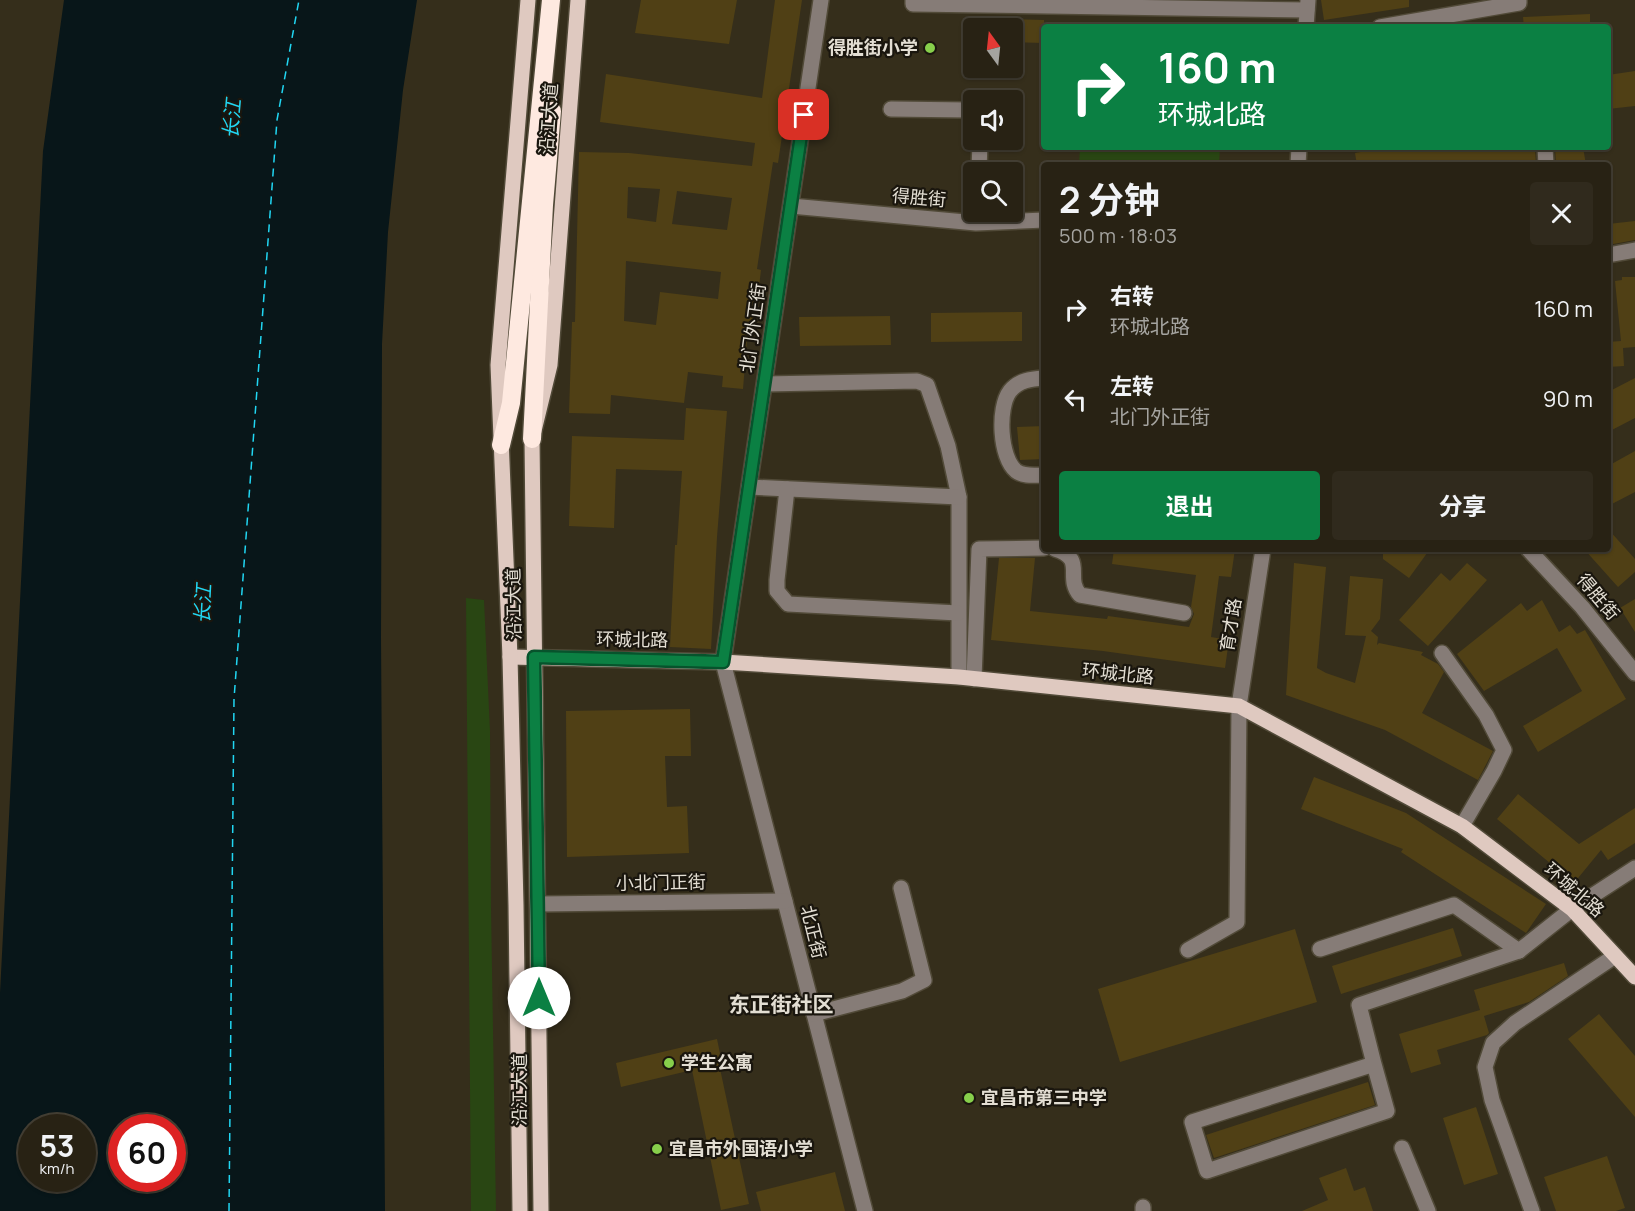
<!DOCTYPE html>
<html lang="zh">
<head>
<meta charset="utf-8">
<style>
  :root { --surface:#282214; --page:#302a1d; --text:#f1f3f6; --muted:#a5a4a0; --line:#443f34; --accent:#0b8043 }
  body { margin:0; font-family:Manrope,"Noto Sans SC",sans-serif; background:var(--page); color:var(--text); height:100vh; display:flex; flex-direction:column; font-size:22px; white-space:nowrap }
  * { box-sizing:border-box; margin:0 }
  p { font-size:20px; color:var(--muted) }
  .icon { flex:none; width:33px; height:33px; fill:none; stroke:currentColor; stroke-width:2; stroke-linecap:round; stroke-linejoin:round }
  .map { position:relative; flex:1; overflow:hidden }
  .sheet { position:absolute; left:1041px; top:162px; width:570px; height:390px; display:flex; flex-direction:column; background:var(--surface); border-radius:6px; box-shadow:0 2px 4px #0004,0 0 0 2px var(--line) }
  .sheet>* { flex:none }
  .guide { position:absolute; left:1041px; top:24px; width:570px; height:126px; border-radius:6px; box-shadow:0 2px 4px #0004,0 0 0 2px var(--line); background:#0b8043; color:#fff; overflow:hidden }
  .needle { width:39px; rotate:345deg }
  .fabs { position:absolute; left:963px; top:18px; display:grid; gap:12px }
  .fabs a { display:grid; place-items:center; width:60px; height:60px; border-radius:6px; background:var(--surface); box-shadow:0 2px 4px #0004,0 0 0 2px var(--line); font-size:30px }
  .speed { position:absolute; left:18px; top:1114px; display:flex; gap:12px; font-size:30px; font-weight:700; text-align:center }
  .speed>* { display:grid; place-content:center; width:78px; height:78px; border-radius:50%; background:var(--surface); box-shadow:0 2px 4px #0004,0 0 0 2px var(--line); line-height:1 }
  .speed small { font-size:15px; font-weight:400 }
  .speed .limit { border:9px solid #d22; background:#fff; color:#111 }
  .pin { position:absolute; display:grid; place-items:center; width:51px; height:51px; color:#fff; margin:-26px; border-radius:12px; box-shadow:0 3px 9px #0006 }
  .me { position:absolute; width:66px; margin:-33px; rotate:0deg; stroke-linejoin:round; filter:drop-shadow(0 0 4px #0008) }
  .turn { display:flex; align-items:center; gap:21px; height:126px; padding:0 18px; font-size:27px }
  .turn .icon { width:78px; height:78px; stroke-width:2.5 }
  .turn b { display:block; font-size:42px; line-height:51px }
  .round { display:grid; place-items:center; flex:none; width:63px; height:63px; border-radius:6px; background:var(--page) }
  .head { display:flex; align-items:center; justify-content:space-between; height:102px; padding:0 18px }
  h1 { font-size:36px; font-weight:700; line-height:45px }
  .action { display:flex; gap:12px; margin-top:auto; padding:12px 18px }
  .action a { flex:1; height:69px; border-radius:6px; background:var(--accent); color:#fff; font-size:24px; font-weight:700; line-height:69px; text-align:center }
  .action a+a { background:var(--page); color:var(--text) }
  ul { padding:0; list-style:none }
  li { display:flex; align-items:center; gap:18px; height:90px; padding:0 18px }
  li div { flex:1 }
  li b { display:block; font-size:22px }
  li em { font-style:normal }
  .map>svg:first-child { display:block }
  .green { fill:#294613 }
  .water { fill:#081619; fill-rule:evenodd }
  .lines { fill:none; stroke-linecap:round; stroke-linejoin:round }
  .ferry { stroke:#21d6f2; stroke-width:1.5; stroke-dasharray:8 6; stroke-linecap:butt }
  .building { fill:#504015; fill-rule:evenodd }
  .minor-casing { stroke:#514a38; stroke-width:18 }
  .major-casing { stroke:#514a38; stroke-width:18 }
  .highway-casing { stroke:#514a38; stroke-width:21 }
  .minor { stroke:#867c77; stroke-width:15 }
  .major { stroke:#dfc9c0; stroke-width:15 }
  .highway { stroke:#fee9e0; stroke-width:18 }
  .route-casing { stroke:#07532c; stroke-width:15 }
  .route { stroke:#0b8043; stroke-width:10 }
  .poi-dot { fill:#87cf4b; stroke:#1a160e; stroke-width:2 }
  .labels { text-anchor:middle; stroke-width:4.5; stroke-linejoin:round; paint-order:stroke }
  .poi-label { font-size:18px; font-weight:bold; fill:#e3ded3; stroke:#1a160e; text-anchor:start }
  .street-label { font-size:18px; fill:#e3ded3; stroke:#1a160e }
  .water-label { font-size:20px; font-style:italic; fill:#21d6f2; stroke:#1a160e }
  .quarter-label { font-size:21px; font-weight:bold; fill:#e3ded3; stroke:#1a160e }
</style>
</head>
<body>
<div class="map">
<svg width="1635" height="1211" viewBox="0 0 1635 1211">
  <rect width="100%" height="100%" fill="#352e1b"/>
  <!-- green -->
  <g class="green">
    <path d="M1080,147H1220L1219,165H1079Z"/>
    <path d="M466,598L484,600L490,731L491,908L496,1211H471Z"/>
  </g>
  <!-- water -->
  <path class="water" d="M64,0H417L403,90L388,232L382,344L381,637L385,1211H0V993L43,151ZM32,1128H82V1179H32ZM122,1128H172V1179H122Z"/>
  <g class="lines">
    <!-- ferry -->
    <path class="ferry" d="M229,1211L234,699L277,120L299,0"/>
  </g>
  <!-- building -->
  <g class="building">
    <path d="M641,0H737L729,44L635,33Z"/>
    <path d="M775,0H802L778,163L773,162L757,269L761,270L754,329L748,328L743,389L722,387L723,376L688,372L684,403L611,395L610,414L569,413L572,322H575L579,152L629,153L752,166L755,143L600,122L606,74L762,98ZM628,187L660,189L656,222L627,218ZM677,191L732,198L727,230L672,224ZM626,261L721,272L718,299L660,292L656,325L624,321Z"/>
    <path d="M1321,0H1409V7L1324,20Z"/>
    <path d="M1590,14V27H1524L1523,17Z"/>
    <path d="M1012,19L1044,20V43L1012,42Z"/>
    <path d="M1635,71V106L1608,109V75Z"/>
    <path d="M1388,147H1535L1536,165H1357L1355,153Z"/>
    <path d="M1555,147H1583L1586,165H1556Z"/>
    <path d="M1635,221V240L1608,245V224Z"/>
    <path d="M1622,277H1635V347L1623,348L1624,366L1608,367V342L1621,341L1615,281L1622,280Z"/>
    <path d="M1022,312V341L931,342V313Z"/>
    <path d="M890,316L891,345L800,346L799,317Z"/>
    <path d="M1635,378V418L1608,432V392Z"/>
    <path d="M686,408L727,411L717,537L711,649L670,647L675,545H677L682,471L616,469L614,528L569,526L572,436L684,440Z"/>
    <path d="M1044,426V459L1020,460L1017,427Z"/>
    <path d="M1635,451V492L1608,506V466Z"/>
    <path d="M1608,529L1635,559V572L1618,587L1584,549H1608Z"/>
    <path d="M1114,549H1235L1231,577L1219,576L1211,637L1229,640L1225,668L1103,651L991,640L999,558H1035L1030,611L1107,619L1108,616L1189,627L1194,614L1191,607L1196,575L1112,564Z"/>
    <path d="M1387,549H1430L1409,578L1383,559V554Z"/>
    <path d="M1294,563L1326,567L1317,668L1326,673L1355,683L1366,636L1345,635L1350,576L1383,579L1380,619L1371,631L1378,637L1377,645L1379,643L1423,652L1421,655L1438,664L1444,672L1422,713L1493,751L1478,780L1385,730L1286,695Z"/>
    <path d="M1467,563L1487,580L1428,646L1399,620L1441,573L1450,581Z"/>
    <path d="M1635,599V632L1620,608Z"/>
    <path d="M1542,600L1559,632L1570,625L1577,634L1585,630L1626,699L1538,752L1523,726L1582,691L1557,648L1484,691L1457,654L1521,603L1527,611Z"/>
    <path d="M690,709L691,756H665L667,807L687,806L689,853L567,857L566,711Z"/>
    <path d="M1314,777L1406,813L1546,904L1526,933L1401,852L1403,849L1301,809Z"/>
    <path d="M1518,794L1579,844L1635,808V843L1608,860L1601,850L1574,883L1497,819Z"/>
    <path d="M1453,928L1462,956L1341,994L1332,966Z"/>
    <path d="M1295,929L1317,1002L1120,1062L1098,989Z"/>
    <path d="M1564,963L1568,976L1529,1002L1484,1016L1489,1033L1487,1035L1437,1050L1441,1064L1411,1073L1399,1034L1480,1010L1474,990Z"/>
    <path d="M1599,1014L1635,1056V1117L1568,1039Z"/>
    <path d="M717,1039L722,1063L719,1064L749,1204L721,1210L692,1070L621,1087L616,1063Z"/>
    <path d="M1368,1082L1375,1105L1214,1158L1206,1135Z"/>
    <path d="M1476,1107L1498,1174L1464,1185L1443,1118Z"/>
    <path d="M1607,1156L1625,1208L1616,1211H1556L1544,1177Z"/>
    <path d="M1346,1168L1354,1191L1365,1187L1373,1211H1302L1328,1200L1319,1178Z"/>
    <path d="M835,1172L845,1211H761L756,1192Z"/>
  </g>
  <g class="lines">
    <defs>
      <g id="minor">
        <path d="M821,0L723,662L865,1211"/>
        <path d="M913,0V4L1307,10"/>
        <path d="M1306,27L1308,0"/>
        <path d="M1380,27L1519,3V0"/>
        <path d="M891,109L968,110L974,113"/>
        <path d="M1545,147L1546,165"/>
        <path d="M1298,165L1299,147"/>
        <path d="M979,172L980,140"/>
        <path d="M791,206L976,223L1044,220"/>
        <path d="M1608,255L1635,250"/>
        <path d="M1044,378C1031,379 1019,380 1010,391C997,408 1000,458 1016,471C1024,477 1035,475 1044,475"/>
        <path d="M765,384L917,381L927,385L948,446L959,497V677"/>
        <path d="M749,487L959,497"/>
        <path d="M787,489L777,580V591L788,604L958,613"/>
        <path d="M1055,549C1087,559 1064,577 1080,595L1184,613"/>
        <path d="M1528,549L1582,607L1635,673"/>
        <path d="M1442,653L1486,715L1504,750L1494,771L1462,826"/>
        <path d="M974,679L979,549L1044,548"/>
        <path d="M539,904L785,901"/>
        <path d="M1320,949L1454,905L1519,951"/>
        <path d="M1188,950L1237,922L1239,706L1263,549"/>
        <path d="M814,1014L902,991L924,980L901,888"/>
        <path d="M1374,1064L1387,1111L1207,1171L1192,1122L1374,1064L1359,1005L1519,951L1572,909L1635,868"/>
        <path d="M1402,1148L1428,1211"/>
        <path d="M1143,1211V1207"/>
        <path d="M1532,1211L1492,1100L1485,1067L1493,1043L1515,1023L1615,956"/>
      </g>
      <g id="major">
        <path d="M510,657L723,662L959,677L1239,706L1462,826L1572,909L1635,977"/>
        <path d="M520,1211L516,905L510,657L498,365L528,0"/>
        <path d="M541,1211L532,439L550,365L578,0"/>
      </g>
      <g id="highway">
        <path d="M532,439L544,205L552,111"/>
        <path d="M501,445L511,403L551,0"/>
      </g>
    </defs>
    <!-- minor casing -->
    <use href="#minor" class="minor-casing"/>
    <!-- major casing -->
    <use href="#major" class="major-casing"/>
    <!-- highway casing -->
    <use href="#highway" class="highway-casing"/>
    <!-- minor -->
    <use href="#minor" class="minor"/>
    <!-- major -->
    <use href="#major" class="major"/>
    <!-- highway -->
    <use href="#highway" class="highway"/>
  </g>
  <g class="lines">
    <defs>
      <path id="route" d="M539,998L534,657L723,662L804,115"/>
    </defs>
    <!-- route casing -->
    <use href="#route" class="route-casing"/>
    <!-- route -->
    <use href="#route" class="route"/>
  </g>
  <!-- markers -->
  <g class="poi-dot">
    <circle cx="930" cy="48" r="6"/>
    <circle cx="669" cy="1063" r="6"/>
    <circle cx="969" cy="1098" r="6"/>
    <circle cx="657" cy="1149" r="6"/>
  </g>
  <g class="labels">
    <!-- poi labels -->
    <g class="poi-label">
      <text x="918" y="54" text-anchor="end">得胜街小学</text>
      <text x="681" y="1069">学生公寓</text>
      <text x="981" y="1104">宜昌市第三中学</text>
      <text x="669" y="1155">宜昌市外国语小学</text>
    </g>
    <!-- street labels -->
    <g class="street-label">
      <text transform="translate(549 119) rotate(-86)" y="6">沿江大道</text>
      <text transform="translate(919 198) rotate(5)" y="6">得胜街</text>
      <text transform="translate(753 328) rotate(-82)" y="6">北门外正街</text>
      <text transform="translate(1598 597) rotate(50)" y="6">得胜街</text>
      <text transform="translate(514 604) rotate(-91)" y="6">沿江大道</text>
      <text transform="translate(1231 625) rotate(-81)" y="6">育才路</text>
      <text transform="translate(632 640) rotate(1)" y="6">环城北路</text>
      <text transform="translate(1118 674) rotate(6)" y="6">环城北路</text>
      <text transform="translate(661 883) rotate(-1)" y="6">小北门正街</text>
      <text transform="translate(1574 890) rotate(41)" y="6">环城北路</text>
      <text transform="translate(813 932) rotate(76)" y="6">北正街</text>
      <text transform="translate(520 1090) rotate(-90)" y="6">沿江大道</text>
    </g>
    <!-- water labels -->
    <g class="water-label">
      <text transform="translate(232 119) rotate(-85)" y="7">长江</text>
      <text transform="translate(203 604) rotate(-87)" y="7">长江</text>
    </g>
    <!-- quarter labels -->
    <g class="quarter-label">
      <text x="781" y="1012">东正街社区</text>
    </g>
  </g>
</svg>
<div class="fabs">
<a><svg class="needle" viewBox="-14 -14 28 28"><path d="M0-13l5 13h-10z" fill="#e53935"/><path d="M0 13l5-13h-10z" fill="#a5a4a0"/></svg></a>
<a><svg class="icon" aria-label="sound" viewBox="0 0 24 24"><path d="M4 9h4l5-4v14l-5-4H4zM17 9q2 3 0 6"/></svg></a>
<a><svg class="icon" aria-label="search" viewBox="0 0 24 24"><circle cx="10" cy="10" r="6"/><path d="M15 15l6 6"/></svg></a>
</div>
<div class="speed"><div>53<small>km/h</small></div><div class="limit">60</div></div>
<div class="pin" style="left:804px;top:115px;background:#d93025"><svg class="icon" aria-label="arrive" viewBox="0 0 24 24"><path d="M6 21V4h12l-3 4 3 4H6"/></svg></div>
<svg class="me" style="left:539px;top:998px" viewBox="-20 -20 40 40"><circle r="19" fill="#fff"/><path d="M0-13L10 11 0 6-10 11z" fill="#0b8043"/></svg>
<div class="guide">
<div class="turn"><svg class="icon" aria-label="right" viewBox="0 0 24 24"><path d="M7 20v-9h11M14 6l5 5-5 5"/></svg><div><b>160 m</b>环城北路</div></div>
</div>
<section class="sheet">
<div class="head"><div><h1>2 分钟</h1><p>500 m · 18:03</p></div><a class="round"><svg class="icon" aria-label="close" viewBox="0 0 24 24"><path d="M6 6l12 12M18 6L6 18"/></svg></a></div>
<ul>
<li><svg class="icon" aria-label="right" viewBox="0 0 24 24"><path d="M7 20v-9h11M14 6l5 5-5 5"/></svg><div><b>右转</b><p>环城北路</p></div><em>160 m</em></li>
<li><svg class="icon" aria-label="left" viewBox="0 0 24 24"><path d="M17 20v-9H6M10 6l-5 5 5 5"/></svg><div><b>左转</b><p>北门外正街</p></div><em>90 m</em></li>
</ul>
<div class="action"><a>退出</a><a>分享</a></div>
</section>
</div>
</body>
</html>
